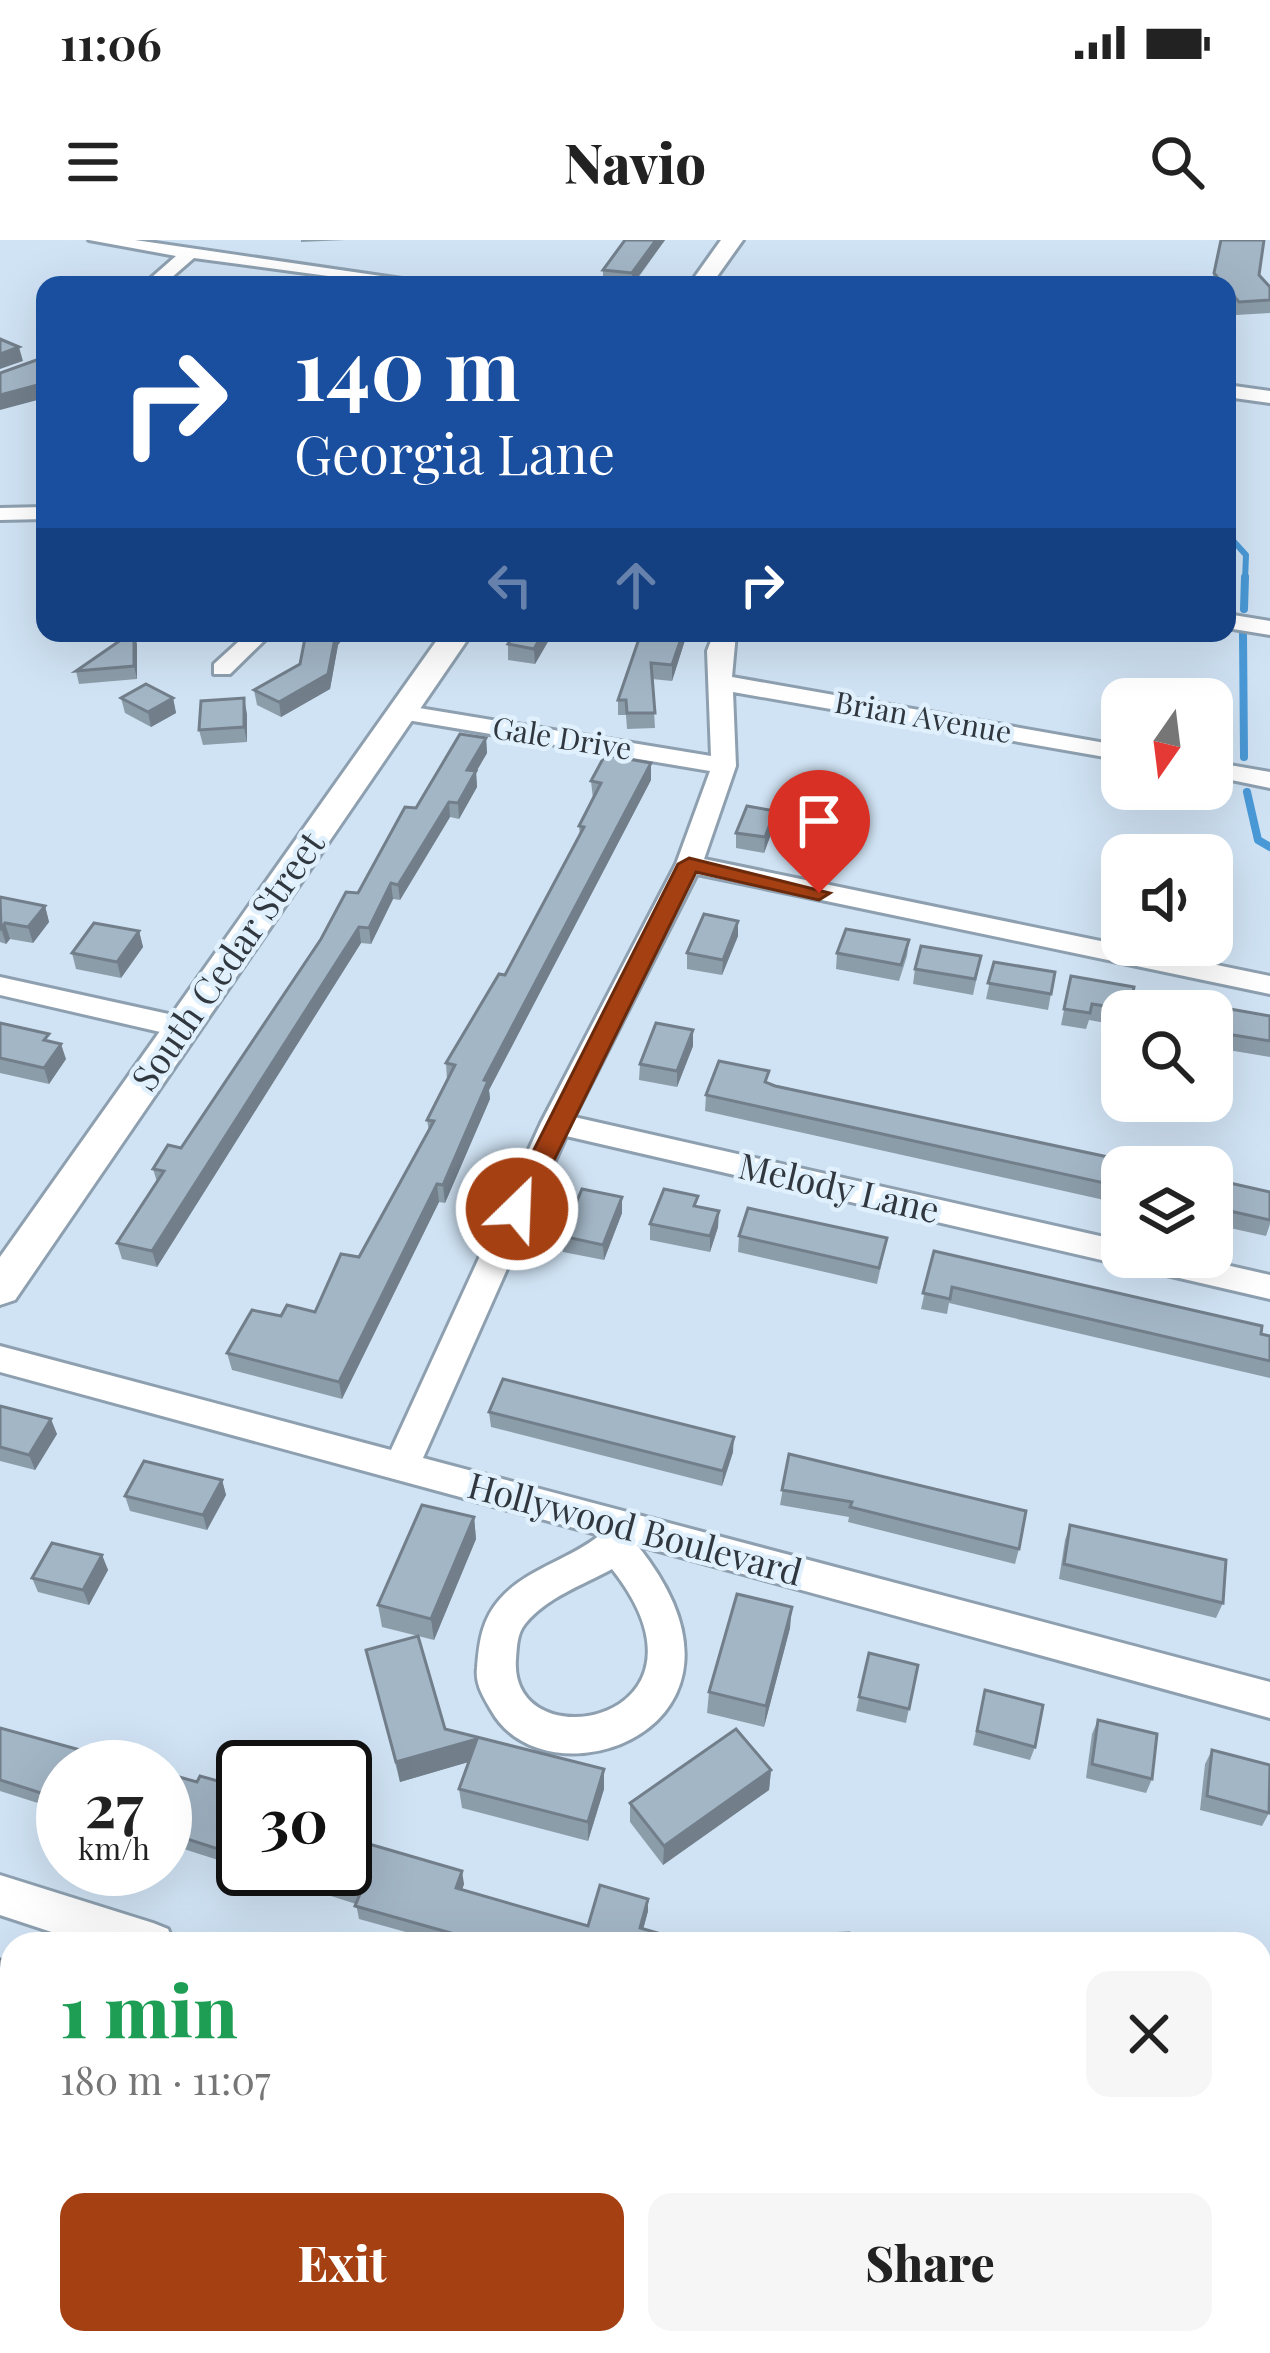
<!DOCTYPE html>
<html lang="en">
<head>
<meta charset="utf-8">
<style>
  :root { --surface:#fff; --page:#f6f6f6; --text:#222; --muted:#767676; --accent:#a54013 }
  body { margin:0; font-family:"Playfair Display",serif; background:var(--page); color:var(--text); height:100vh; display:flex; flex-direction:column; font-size:45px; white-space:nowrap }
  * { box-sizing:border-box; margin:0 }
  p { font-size:39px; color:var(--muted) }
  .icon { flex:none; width:66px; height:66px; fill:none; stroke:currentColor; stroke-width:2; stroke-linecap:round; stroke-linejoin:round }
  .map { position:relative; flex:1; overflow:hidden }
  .side { position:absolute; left:0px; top:1692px; width:1272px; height:423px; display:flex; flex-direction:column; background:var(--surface); border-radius:36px 36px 0 0; box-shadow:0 12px 48px #0002 }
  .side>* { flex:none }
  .banner { position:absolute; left:36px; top:36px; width:1200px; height:366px; border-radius:24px; box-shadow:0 12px 48px #0002; background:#1a4fa0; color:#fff; overflow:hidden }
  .needle { width:78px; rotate:194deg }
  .tools { position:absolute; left:1101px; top:438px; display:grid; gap:24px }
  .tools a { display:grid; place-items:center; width:132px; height:132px; border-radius:24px; background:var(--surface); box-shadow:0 12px 48px #0002; font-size:60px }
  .speed { position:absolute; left:36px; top:1500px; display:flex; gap:24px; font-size:60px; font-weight:700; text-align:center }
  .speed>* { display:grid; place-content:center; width:156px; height:156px; border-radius:50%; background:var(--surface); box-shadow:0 12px 48px #0002; line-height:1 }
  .speed small { font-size:30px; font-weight:400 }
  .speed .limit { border:6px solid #111; border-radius:18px; background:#fff; color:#111 }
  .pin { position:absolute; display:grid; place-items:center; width:102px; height:102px; color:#fff; margin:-123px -51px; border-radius:50% 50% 50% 0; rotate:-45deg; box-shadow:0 0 12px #0007 }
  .pin .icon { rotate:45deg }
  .me { position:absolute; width:132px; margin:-66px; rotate:24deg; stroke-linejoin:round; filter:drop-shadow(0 0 9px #0008) }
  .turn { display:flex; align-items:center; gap:42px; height:252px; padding:0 60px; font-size:54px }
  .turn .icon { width:156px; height:156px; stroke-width:2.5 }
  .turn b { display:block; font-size:84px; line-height:102px }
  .lanes { display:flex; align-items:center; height:114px; padding:0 60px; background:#0003; justify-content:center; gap:60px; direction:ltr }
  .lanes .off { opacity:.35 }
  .round { display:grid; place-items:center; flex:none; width:126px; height:126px; border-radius:24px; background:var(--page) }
  .overview { display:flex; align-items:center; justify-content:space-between; height:204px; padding:0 60px }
  h1 { font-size:72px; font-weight:800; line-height:90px; color:#1e9e55 }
  .cta { display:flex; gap:24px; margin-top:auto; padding:24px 60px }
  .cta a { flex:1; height:138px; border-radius:24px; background:var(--accent); color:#fff; font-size:48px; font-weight:800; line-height:138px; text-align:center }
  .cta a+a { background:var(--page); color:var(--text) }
  .status { display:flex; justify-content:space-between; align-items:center; height:84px; padding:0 60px; background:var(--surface); direction:ltr }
  .status svg { height:33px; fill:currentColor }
  header { display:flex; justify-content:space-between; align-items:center; height:156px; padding:0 60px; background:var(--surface); font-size:54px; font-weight:800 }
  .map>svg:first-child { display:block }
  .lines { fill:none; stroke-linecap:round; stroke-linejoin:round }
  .stream-far1 { stroke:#4a9ad8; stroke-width:6 }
  .stream { stroke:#4a9ad8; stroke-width:8 }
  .minor-casing { stroke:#8ea0b0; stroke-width:6 }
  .major-casing { stroke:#8ea0b0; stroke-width:6 }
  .minor { fill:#fff; fill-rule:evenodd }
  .major { fill:#fff; fill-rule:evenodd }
  .wall { fill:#8c9daa }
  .shaded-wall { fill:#727f8b }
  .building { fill:#a3b6c6; stroke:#727f8b; stroke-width:3 }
  .route { fill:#a54013; stroke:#6b2a0c; stroke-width:3 }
  .labels { text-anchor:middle; stroke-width:9; stroke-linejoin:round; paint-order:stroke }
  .far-street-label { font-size:30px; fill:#30373e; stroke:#e0f0fd }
  .street-label { font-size:36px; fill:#30373e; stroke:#e0f0fd }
</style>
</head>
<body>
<div class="status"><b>11:06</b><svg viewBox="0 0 49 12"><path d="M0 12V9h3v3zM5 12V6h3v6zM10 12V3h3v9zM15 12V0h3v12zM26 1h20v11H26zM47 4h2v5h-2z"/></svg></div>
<header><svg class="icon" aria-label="menu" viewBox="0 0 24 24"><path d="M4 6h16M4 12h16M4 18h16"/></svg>Navio<svg class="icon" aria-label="search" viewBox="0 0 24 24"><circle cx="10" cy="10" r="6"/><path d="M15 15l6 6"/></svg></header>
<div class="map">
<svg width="1270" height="2113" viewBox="0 0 1270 2113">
  <rect width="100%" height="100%" fill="#d0e3f4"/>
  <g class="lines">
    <!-- stream-far1 -->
    <path class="stream-far1" d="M1227,294L1246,315L1245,340"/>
    <!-- stream -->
    <g class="stream">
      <path d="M1244,369L1245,337"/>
      <path d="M1243,394L1244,517"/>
      <path d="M1247,552L1258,600L1270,607"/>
    </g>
    <defs>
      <g id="minor">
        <path d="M89,0H135L443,45H395L194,18L163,45H143L176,16Z"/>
        <path d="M1227,145L1270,151V163L1227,157Z"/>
        <path d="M45,267V279L0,280V268Z"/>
        <path d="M1227,374L1270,381V395L1227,388Z"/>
        <path d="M248,393H272L230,434H214V424Z"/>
        <path d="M714,393H736L732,437L1122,506V520L733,452L736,526L704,619L1270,736V754L697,634L574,877L1122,1001V1017H1191L1270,1035V1059L566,896L423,1218L1270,1442V1478L637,1305C785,1488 546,1571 491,1470C483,1456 475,1444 477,1428C479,1402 482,1379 500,1359C526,1329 569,1320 600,1295L0,1132V1106L391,1210L541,883L676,624L710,531L401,479L389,472L401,465L711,516L707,411ZM612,1329C733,1482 508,1524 516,1419C517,1406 517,1394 525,1384C547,1357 583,1345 612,1329Z"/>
        <path d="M1212,522L1270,532V548L1212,536Z"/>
        <path d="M0,737L182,777L196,787L182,797L0,755Z"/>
        <path d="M0,1635L153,1683L168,1689L174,1704H88L0,1675Z"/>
        <path d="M1260,1865L1270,1868V1914L1260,1911Z"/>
        <path d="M893,2103H942L947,2113H897Z"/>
      </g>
      <g id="major">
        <path d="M721,0H743L711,45H689Z"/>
        <path d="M442,393H472L15,1060L0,1065V1017Z"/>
      </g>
    </defs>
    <!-- minor casing -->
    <use href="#minor" class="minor-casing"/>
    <!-- major casing -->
    <use href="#major" class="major-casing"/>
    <!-- minor -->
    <use href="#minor" class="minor"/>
    <!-- major -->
    <use href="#major" class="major"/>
  </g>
  <!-- wall -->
  <g class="wall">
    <path d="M301,0H345L301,2Z"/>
    <path d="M625,0H665L633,45L603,43V30Z"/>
    <path d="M1221,0L1270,47V73L1236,75L1227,65V45H1211Z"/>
    <path d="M306,393H347L338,405L330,449L281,477L257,465L254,450L300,424Z"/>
    <path d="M553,393L535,424L508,420V404Z"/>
    <path d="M641,393H686V397L672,441L652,439L655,488L627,489L626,475H618V460Z"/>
    <path d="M137,404V439L79,444L76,431Z"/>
    <path d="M121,458H173L176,473L151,487L125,473Z"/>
    <path d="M247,474V502L203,505L199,490Z"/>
    <path d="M486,498L487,513L476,532L477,547L459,579L450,577L400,660L393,659L371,704L361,703L157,1027L122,1019L117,1003L157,942L153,929L181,908L416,568Z"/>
    <path d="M651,523V540L489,850L490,859L445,963L439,962L342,1159L232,1130L227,1113L281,1076L315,1072L359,1017L429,891L427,880L447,840L446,823L505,735L580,595L579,586L593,559L591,541Z"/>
    <path d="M775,571L774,586L764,613L736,608V593Z"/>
    <path d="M0,657L45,666L49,682L33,703L10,699L6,704L0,702Z"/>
    <path d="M738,681V696L722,735L687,729V713Z"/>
    <path d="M139,691L143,707L121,738L76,729L72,713Z"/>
    <path d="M909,700L907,716L899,741L836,729L837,713Z"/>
    <path d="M994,722L1055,732L1048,770L986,759Z"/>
    <path d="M915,729L978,732L973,755L913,744Z"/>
    <path d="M1071,736L1130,770L1122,771V786L1089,780L1086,789L1061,785Z"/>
    <path d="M1230,769L1270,776V817L1222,809L1225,785Z"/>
    <path d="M0,783L51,802L66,819L49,844L0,833Z"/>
    <path d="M693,790V806L677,847L639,840L640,824Z"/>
    <path d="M768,843L1122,927V964L705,871L706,855Z"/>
    <path d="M1212,939L1270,952V984L1266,996L1212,984Z"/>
    <path d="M622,957V973L604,1020L563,1012L562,996Z"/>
    <path d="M698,967L718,987L710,1012L650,1000V984Z"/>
    <path d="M739,996L887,998L877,1044L738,1012Z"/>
    <path d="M934,1011L1270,1096V1138L949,1063L947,1074L921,1069Z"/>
    <path d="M0,1166L57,1194L35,1230L0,1221Z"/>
    <path d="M489,1172L733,1212L722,1246L491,1187Z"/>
    <path d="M789,1214L1019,1309L1015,1324L848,1282L849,1277L780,1265Z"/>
    <path d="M222,1240L226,1255L207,1290L130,1271L125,1256Z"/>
    <path d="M474,1277L476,1299L434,1400L418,1396L445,1489L604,1549L588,1601L462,1568L459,1549L468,1522L400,1542L366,1410L418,1396L382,1387L378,1365Z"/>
    <path d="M1070,1285L1223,1363L1216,1378L1059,1339L1065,1300Z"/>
    <path d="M102,1315L108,1330L89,1365L38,1352L32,1338Z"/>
    <path d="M790,1388L764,1487L707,1473L709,1452Z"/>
    <path d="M869,1413L918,1425L906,1483L856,1471Z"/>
    <path d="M985,1450L1035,1507L1030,1520L973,1505Z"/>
    <path d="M1098,1480L1152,1539L1146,1553L1086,1538L1092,1494Z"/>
    <path d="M0,1488L63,1527V1571L0,1551Z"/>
    <path d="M1212,1510L1269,1573L1262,1586L1200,1570L1205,1524Z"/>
    <path d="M771,1530L769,1550L663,1625L630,1582V1563Z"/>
    <path d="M165,1533L197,1542L243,1548V1628L165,1603Z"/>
    <path d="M246,1629H345L464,1644L462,1650L588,1686L648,1671L643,1689L696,1704H449L359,1679L356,1664Z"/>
    <path d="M0,1719L12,1723V1818L0,1814Z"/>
    <path d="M1260,1744L1270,1747V1813L1260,1810Z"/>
    <path d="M1260,1974L1270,1977V2092L1260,2089Z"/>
    <path d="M733,2103H803L799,2113H739Z"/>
  </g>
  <!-- shaded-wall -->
  <g class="shaded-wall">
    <path d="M656,0H665L632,45V33Z"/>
    <path d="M19,107L23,121L0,129V114Z"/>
    <path d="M45,143V158L0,170V155Z"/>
    <path d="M134,393L137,404V439L134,426Z"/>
    <path d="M336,393H347L338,405L330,449L281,477L279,462Z"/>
    <path d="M543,393H553L535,424L534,409Z"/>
    <path d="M683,393H686V397L672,441V425Z"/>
    <path d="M173,458L176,473L151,487L148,472Z"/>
    <path d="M244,458L247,474V502L244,487Z"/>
    <path d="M486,498L487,513L476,532L477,547L459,579L458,563L467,530Z"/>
    <path d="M651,523V540L489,850L490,859L445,963L443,945L484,840Z"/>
    <path d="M449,562L450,577L400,660L398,645Z"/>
    <path d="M775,571L774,586L764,613L765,597Z"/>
    <path d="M391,643L393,659L371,704L369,688Z"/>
    <path d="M45,666L49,682L33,703L28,687Z"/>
    <path d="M738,681V696L722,735L723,720Z"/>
    <path d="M5,683L10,699L6,704L1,688Z"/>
    <path d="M359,687L361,703L157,1027L152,1011Z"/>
    <path d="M139,691L143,707L121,738L117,722Z"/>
    <path d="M693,790V806L677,847V831Z"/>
    <path d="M61,804L66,819L49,844L44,828Z"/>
    <path d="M437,944L439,962L342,1159L339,1142Z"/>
    <path d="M622,957V973L604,1020L603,1005Z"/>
    <path d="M719,971L718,987L710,1012V996Z"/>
    <path d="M51,1179L57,1194L35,1230L29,1215Z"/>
    <path d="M734,1197L733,1212L722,1246L723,1231Z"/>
    <path d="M222,1240L226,1255L207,1290L203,1275Z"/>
    <path d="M474,1277L476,1299L434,1400L431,1379Z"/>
    <path d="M102,1315L108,1330L89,1365L83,1350Z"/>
    <path d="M792,1367L790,1388L764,1487L766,1466Z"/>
    <path d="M477,1499L479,1519L400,1542L396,1522Z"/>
    <path d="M604,1529V1549L588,1601V1582Z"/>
    <path d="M771,1530L769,1550L663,1625L664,1606Z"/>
    <path d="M462,1631L464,1644L458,1661L456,1648Z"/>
    <path d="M648,1659V1671L640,1701V1688Z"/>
  </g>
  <!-- building -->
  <g class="building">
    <path d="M625,0H656L632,33L603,30Z"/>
    <path d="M1221,0H1264L1259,35L1270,47V60L1239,62L1227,48V45H1224L1214,33Z"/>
    <path d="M0,99L19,107L0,114Z"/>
    <path d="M45,117V143L0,155V133Z"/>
    <path d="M131,393H134V426L76,431Z"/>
    <path d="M306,393H336L328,434L279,462L254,450L300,424Z"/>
    <path d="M515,393H543L534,409L508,404Z"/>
    <path d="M641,393H683L672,425L651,423L655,473H627L626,460H618Z"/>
    <path d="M146,444L173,458L148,472L121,458Z"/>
    <path d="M244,458V487L199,490L201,461Z"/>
    <path d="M460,494L486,498L467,530L476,531L458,563L449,562L398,645L391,643L369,688L359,687L152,1011L117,1003L164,931L153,929L168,905L181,908L321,699L346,652L358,653L405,567L416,568Z"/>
    <path d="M605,515L651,523L484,840L488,841L443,945L437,944L339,1142L227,1113L252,1070L281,1076L287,1065L315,1072L341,1014L359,1017L434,881L427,880L455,825L446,823L499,734L505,735L584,587L579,586L601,543L591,541Z"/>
    <path d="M747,566L775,571L765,597L736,593Z"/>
    <path d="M0,657L45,666L28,687L5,683L1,688Z"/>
    <path d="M704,674L738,681L723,720L687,713Z"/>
    <path d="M94,683L139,691L117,722L72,713Z"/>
    <path d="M846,689L909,700L901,725L837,713Z"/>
    <path d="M921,706L981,716L975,739L915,729Z"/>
    <path d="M994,722L1055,732L1051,754L988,743Z"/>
    <path d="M1071,736L1134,747L1130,770L1092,764L1090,773L1064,769Z"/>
    <path d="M1147,752L1215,763L1212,784V771H1144Z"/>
    <path d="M1230,769L1270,776V801L1227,794Z"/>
    <path d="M0,783L49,794L44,800L61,804L44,828L0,818Z"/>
    <path d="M656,783L693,790L677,831L640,824Z"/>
    <path d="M719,821L769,831L765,842L775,846L1155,927H1122V947L706,855Z"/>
    <path d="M1212,939L1270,952V980L1212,967Z"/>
    <path d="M582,949L622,957L603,1005L562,996Z"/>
    <path d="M664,949L698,956L694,966L719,971L710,996L650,984Z"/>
    <path d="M748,968L887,998L879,1028L739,996Z"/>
    <path d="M934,1011L1262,1086L1261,1094L1270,1096V1121L952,1047L950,1059L923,1053Z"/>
    <path d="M503,1139L734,1197L723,1231L489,1172Z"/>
    <path d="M0,1166L51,1179L29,1215L0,1207Z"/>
    <path d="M789,1214L1026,1271L1019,1309L850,1267L852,1262L782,1250Z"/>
    <path d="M144,1221L222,1240L203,1275L125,1256Z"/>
    <path d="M422,1265L474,1277L431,1379L378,1365Z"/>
    <path d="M1070,1285L1226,1320L1223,1363L1064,1324Z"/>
    <path d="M52,1303L102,1315L83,1350L32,1338Z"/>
    <path d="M737,1354L792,1367L766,1466L709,1452Z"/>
    <path d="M418,1396L445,1489L604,1529L588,1582L459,1549L477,1499L396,1522L366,1410Z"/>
    <path d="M869,1413L918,1425L909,1469L859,1457Z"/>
    <path d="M985,1450L1043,1465L1035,1507L977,1491Z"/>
    <path d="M1098,1480L1157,1494L1152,1539L1092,1524Z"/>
    <path d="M0,1488L142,1527H63V1560L0,1540Z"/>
    <path d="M736,1489L771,1530L664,1606L630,1563Z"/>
    <path d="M1212,1510L1270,1525L1269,1573L1207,1556Z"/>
    <path d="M165,1533L197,1542L200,1536L243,1548L239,1559L243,1560V1617L165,1592Z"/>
    <path d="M345,1597L462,1631L456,1648L588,1686L600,1645L648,1659L640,1688L696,1704H454L458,1695L355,1666L360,1654L282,1629H345Z"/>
    <path d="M849,1693L850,1704H797L796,1695Z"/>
    <path d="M0,1719L12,1723V1810L0,1806Z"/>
    <path d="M1260,1744L1270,1747V1799L1260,1796Z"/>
    <path d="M1260,1974L1270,1977V2081L1260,2077Z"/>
    <path d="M740,2103H803L790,2113H746Z"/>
    <path d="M1089,2103H1143L1152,2113H1080Z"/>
  </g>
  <!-- route -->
  <path class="route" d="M689,618L830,653L819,660L696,632L530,969L517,979L508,976L504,969L678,624Z"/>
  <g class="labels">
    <!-- far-street labels -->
    <g class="far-street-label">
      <text transform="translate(923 478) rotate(10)" y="10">Brian Avenue</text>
      <text transform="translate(562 499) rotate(9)" y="10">Gale Drive</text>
    </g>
    <!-- street labels -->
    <g class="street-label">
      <text transform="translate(228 721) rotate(-55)" y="13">South Cedar Street</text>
      <text transform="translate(839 948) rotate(13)" y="13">Melody Lane</text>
      <text transform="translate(635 1289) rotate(15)" y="13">Hollywood Boulevard</text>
    </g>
  </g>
</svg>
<div class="tools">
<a><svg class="needle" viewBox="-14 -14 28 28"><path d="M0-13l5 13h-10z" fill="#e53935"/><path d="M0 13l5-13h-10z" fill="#767676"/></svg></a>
<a><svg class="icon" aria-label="sound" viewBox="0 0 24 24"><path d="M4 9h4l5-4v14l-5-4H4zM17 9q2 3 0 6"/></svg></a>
<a><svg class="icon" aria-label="search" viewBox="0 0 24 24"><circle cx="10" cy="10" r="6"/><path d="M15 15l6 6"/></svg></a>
<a><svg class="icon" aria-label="layers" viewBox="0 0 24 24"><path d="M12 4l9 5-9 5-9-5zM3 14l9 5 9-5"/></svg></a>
</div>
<div class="speed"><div>27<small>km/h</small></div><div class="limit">30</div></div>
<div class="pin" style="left:819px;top:653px;background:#d93025"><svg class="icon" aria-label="arrive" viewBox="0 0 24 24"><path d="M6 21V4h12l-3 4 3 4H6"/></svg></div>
<svg class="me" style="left:517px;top:969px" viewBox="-20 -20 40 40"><circle r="17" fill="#a54013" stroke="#fff" stroke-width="3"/><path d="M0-11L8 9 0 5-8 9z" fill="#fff"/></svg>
<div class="banner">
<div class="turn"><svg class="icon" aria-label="right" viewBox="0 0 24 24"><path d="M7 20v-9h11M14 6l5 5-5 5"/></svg><div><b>140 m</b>Georgia Lane</div></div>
<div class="lanes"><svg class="icon off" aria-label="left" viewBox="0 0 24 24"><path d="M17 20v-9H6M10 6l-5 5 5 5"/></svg><svg class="icon off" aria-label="ahead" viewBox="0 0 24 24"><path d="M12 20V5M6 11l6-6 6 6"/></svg><svg class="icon" aria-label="right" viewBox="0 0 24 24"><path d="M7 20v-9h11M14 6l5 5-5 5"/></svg></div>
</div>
<section class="side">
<div class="overview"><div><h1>1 min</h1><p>180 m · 11:07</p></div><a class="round"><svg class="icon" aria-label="close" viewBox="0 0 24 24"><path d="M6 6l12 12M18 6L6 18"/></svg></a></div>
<div class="cta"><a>Exit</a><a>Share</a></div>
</section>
</div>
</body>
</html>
